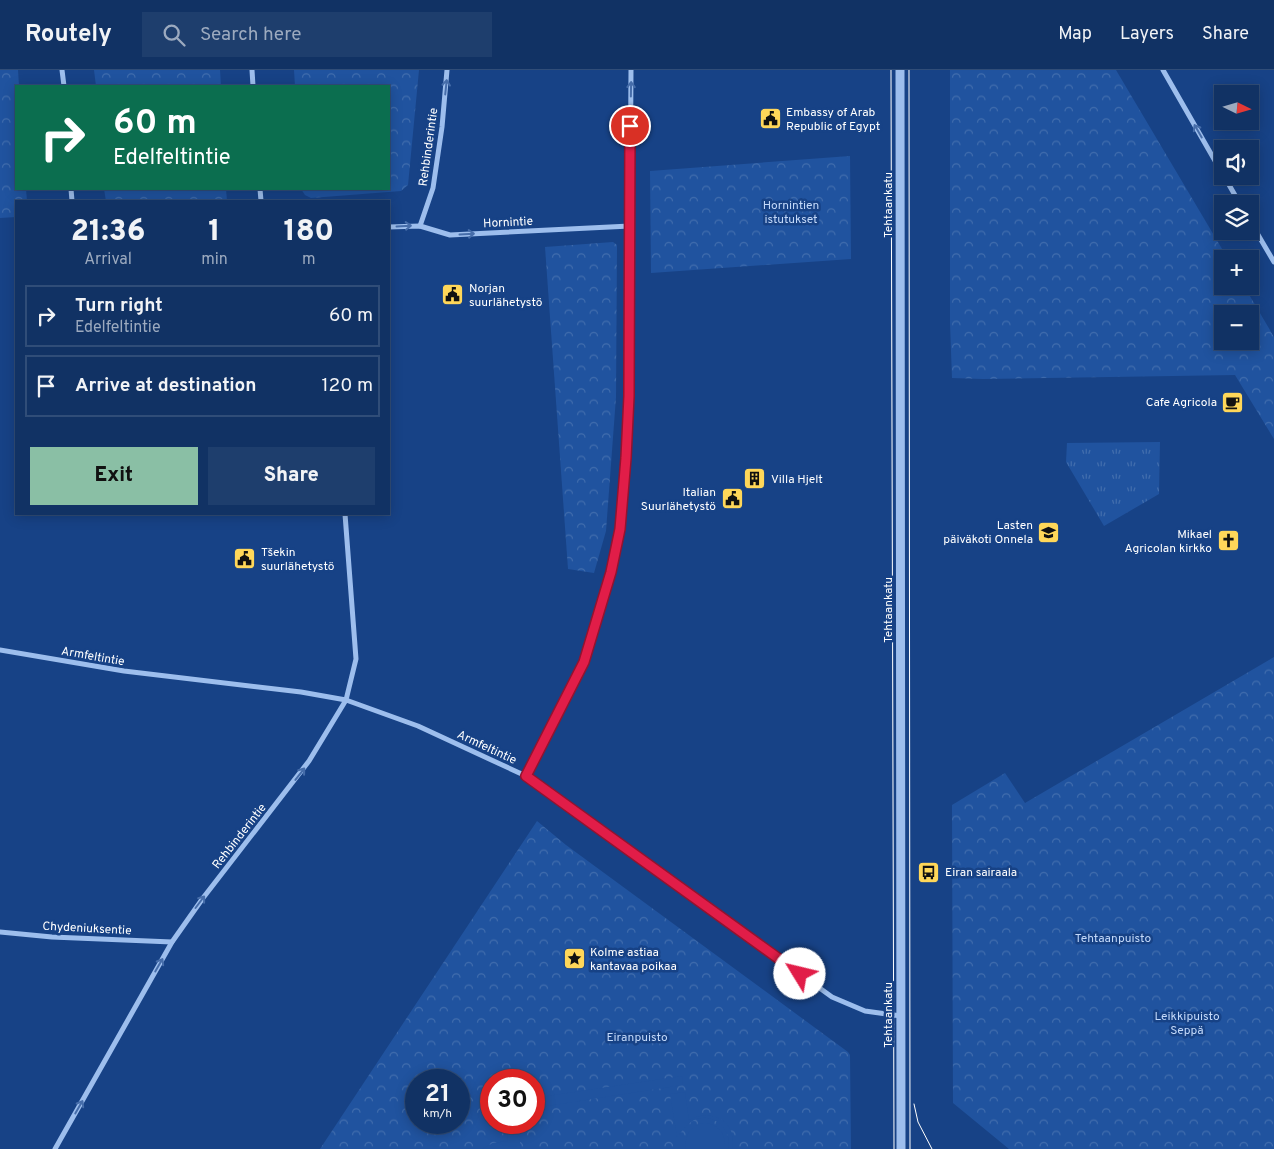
<!DOCTYPE html>
<html lang="en">
<head>
<meta charset="utf-8">
<style>
  :root { --surface:#113264; --page:#1e3e6d; --text:#f1f3f6; --muted:#9caabf; --line:#304d78; --accent:#8abfa5 }
  body { margin:0; font-family:Overpass,sans-serif; background:var(--page); color:var(--text); height:100vh; display:flex; flex-direction:column; font-size:19px; white-space:nowrap }
  * { box-sizing:border-box; margin:0 }
  p { font-size:16px; color:var(--muted) }
  .icon { flex:none; width:28px; height:28px; fill:none; stroke:currentColor; stroke-width:2; stroke-linecap:round; stroke-linejoin:round }
  .map { position:relative; flex:1; overflow:hidden }
  .drawer { position:absolute; left:15px; top:130px; width:375px; height:315px; display:flex; flex-direction:column; background:var(--surface); border-radius:0px; box-shadow:0 2px 12px #0003,0 0 0 1px var(--line) }
  .drawer>* { flex:none }
  .top-card { position:absolute; left:15px; top:15px; width:375px; height:105px; border-radius:0px; box-shadow:0 2px 12px #0003,0 0 0 1px var(--line); background:#0b6e4f; color:#fff; overflow:hidden }
  .needle { width:32px; rotate:95deg }
  .controls { position:absolute; left:1214px; top:15px; display:grid; gap:10px }
  .controls a { display:grid; place-items:center; width:45px; height:45px; border-radius:0px; background:var(--surface); box-shadow:0 2px 12px #0003,0 0 0 1px var(--line); font-size:25px }
  .speed { position:absolute; left:405px; top:999px; display:flex; gap:10px; font-size:25px; font-weight:700; text-align:center }
  .speed>* { display:grid; place-content:center; width:65px; height:65px; border-radius:50%; background:var(--surface); box-shadow:0 2px 12px #0003,0 0 0 1px var(--line); line-height:1 }
  .speed small { font-size:12px; font-weight:400 }
  .speed .limit { border:8px solid #d22; background:#fff; color:#111 }
  .pin { position:absolute; display:grid; place-items:center; width:42px; height:42px; color:#fff; margin:-21px; border:2px solid #fff; border-radius:50%; box-shadow:0 1px 5px #0007 }
  .me { position:absolute; width:55px; margin:-28px; rotate:306deg; stroke-linejoin:round; filter:drop-shadow(0 0 4px #0008) }
  .turn { display:flex; align-items:center; gap:18px; height:105px; padding:0 15px; font-size:22px }
  .turn .icon { width:65px; height:65px; stroke-width:2.5 }
  .turn b { display:block; font-size:35px; line-height:42px }
  .eta { display:flex; justify-content:space-evenly; align-items:center; height:85px; text-align:center }
  .eta b { font-size:30px; font-weight:800; line-height:35px }
  .action { display:flex; gap:10px; margin-top:auto; padding:10px 15px }
  .action a { flex:1; height:58px; border-radius:0px; background:var(--accent); color:#111; font-size:20px; font-weight:800; line-height:58px; text-align:center }
  .action a+a { background:var(--page); color:var(--text) }
  ul { padding:0; list-style:none }
  li { display:flex; align-items:center; gap:15px; height:62px; margin:0 10px 8px; padding:0 5px; border:2px solid var(--line); border-radius:0px }
  li div { flex:1 }
  li b { display:block; font-size:19px }
  li em { font-style:normal }
  header { display:flex; align-items:center; gap:30px; box-sizing:border-box; height:70px; padding:0 25px; background:var(--surface); border-bottom:1px solid var(--line) }
  header strong { font-size:24px }
  nav { display:flex; gap:28px; margin-inline-start:auto; font-size:18px }
  .search { width:350px; height:45px; background:var(--page); display:flex; align-items:center; gap:12px; box-sizing:border-box; padding:0 18px; border-radius:0px; color:var(--muted); font-size:19px }
  .map>svg:first-child { display:block }
  .grass { fill:url(#grass-tufts) }
  .park { fill:url(#park-crowns); fill-rule:evenodd }
  .garden { fill:#20539f }
  .lines { fill:none; stroke-linecap:round; stroke-linejoin:round }
  .minor { stroke:#9dbeed; stroke-width:5 }
  .tertiary { stroke:#9dbeed; stroke-width:9 }
  .tram { stroke:#fff; stroke-width:1 }
  .oneway { stroke:#466daa }
  .route-casing { stroke:#92132f; stroke-width:12 }
  .route { stroke:#e11d48; stroke-width:9 }
  .labels { text-anchor:middle; stroke-width:5; stroke-linejoin:round; paint-order:stroke }
  .poi-label { font-size:12px; fill:#fff; stroke:#174286; text-anchor:start }
  .street-label { font-size:12px; fill:#fff; stroke:#174286 }
  .park-label { font-size:12px; fill:#c3d9fa; stroke:#174286 }
</style>
</head>
<body>
<header>
<strong>Routely</strong>
<div class="search"><svg class="icon" aria-label="search" viewBox="0 0 24 24"><circle cx="10" cy="10" r="6"/><path d="M15 15l6 6"/></svg>Search here</div>
<nav><a>Map</a><a>Layers</a><a>Share</a></nav>
</header>
<div class="map">
<svg width="1274" height="1079" viewBox="0 0 1274 1079">
  <defs>
    <pattern id="grass-tufts" width="24" height="20" patternUnits="userSpaceOnUse" patternTransform="scale(1.25)"><rect width="24" height="20" fill="#20539f"/><path d="M3 7l-1-3M5 7V3M7 7l1-3M15 17l-1-3M17 17v-4M19 17l1-3" fill="none" stroke="#416dad"/></pattern>
    <pattern id="park-crowns" width="20" height="18" patternUnits="userSpaceOnUse" patternTransform="scale(1.25)"><rect width="20" height="18" fill="#20539f"/><path d="M2 6a3 3 0 1 1 6 0M12 15a3 3 0 1 1 6 0" fill="none" stroke="#416dad"/></pattern>
  </defs>
  <rect width="100%" height="100%" fill="#174286"/>
  <!-- grass -->
  <path class="grass" d="M1160,372L1159,424L1104,456L1066,392L1067,373Z"/>
  <!-- park -->
  <g class="park">
    <path d="M0,0H18L19,16H16V119H26L27,131H16V147L0,148Z"/>
    <path d="M94,0H220L221,16H96Z"/>
    <path d="M294,0H419L408,115L401,121L311,128L305,125L301,119H389V16H295Z"/>
    <path d="M950,0H1116L1228,189H1222V216H1244L1274,267V369L1235,305L983,309L952,308L950,253ZM1222,244H1250V271H1222Z"/>
    <path d="M850,86L851,189L651,203L650,101Z"/>
    <path d="M104,119H226L227,131H106Z"/>
    <path d="M613,172L617,175L616,327L606,461L594,503L568,499L545,177Z"/>
    <path d="M1274,587V1079H1009L953,1033L952,735L1005,703L1025,733Z"/>
    <path d="M537,751L566,775L848,982L850,985L851,1079H320ZM416,1010H459V1052H416ZM491,1010H534V1052H491Z"/>
  </g>
  <!-- garden -->
  <g class="garden">
    <path d="M682,1006L683,1015L534,1038V1028Z"/>
    <path d="M685,1022L689,1050C702,1042 723,1044 730,1059C733,1065 733,1073 732,1079H728C733,1060 713,1041 694,1050C687,1054 682,1061 677,1067L670,1024Z"/>
    <path d="M506,1053H517L521,1079H482L493,1073L508,1071Z"/>
    <path d="M705,1053C719,1055 727,1064 724,1079H686C684,1065 691,1055 705,1053Z"/>
  </g>
  <g class="lines">
    <!-- minor -->
    <g class="minor">
      <path d="M62,0L64,16"/>
      <path d="M252,0L253,16"/>
      <path d="M1163,0L1222,103"/>
      <path d="M1224,106L1240,134"/>
      <path d="M71,119L72,131"/>
      <path d="M260,119L261,131"/>
      <path d="M1250,151L1274,192"/>
      <path d="M420,156L433,118L442,57L447,0"/>
      <path d="M389,157L420,156L450,165L630,156"/>
      <path d="M0,580L124,601L301,622L346,630L418,656L526,706L832,927L865,941L901,946"/>
      <path d="M526,706L583,592L611,502L620,459L626,389L629,326L631,0"/>
      <path d="M0,862L52,867L172,872"/>
      <path d="M55,1079L172,872L203,828L309,691L346,630L356,589L345,444"/>
    </g>
    <!-- tertiary -->
    <path class="tertiary" d="M900,0L901,1079"/>
    <!-- tram -->
    <g class="tram">
      <path d="M891,0L894,1079"/>
      <path d="M909,0L910,1079"/>
      <path d="M914,1034L918,1052L932,1079"/>
    </g>
  </g>
  <!-- one-way arrows -->
  <defs><path id="oneway-shaft" d="M-6 0H5M1.5-3L5.5 0L1.5 3" fill="none" stroke-width="1.6" stroke-linecap="round" stroke-linejoin="round" transform="scale(1.25)"/></defs>
  <g class="oneway">
    <use href="#oneway-shaft" transform="translate(446 17) rotate(-84)"/>
    <use href="#oneway-shaft" transform="translate(631 19) rotate(-89)"/>
    <use href="#oneway-shaft" transform="translate(1198 61) rotate(-120)"/>
    <use href="#oneway-shaft" transform="translate(404 156) rotate(-3)"/>
    <use href="#oneway-shaft" transform="translate(467 164) rotate(-3)"/>
    <use href="#oneway-shaft" transform="translate(300 704) rotate(-52)"/>
    <use href="#oneway-shaft" transform="translate(200 832) rotate(-53)"/>
    <use href="#oneway-shaft" transform="translate(159 895) rotate(-60)"/>
    <use href="#oneway-shaft" transform="translate(79 1037) rotate(-60)"/>
  </g>
  <g class="lines">
    <defs>
      <path id="route" d="M630,56L629,326L626,388L620,459L611,502L584,592L526,706L800,904"/>
    </defs>
    <!-- route casing -->
    <use href="#route" class="route-casing"/>
    <!-- route -->
    <use href="#route" class="route"/>
  </g>
  <!-- icons -->
  <defs>
    <symbol id="civic-square" viewBox="-11 -11 22 22"><rect x="-9" y="-9" width="18" height="18" rx="4" fill="#ffd759" stroke="#174286"/><path d="M-.6-6.5H3V-4.5H.6V-3L4-1V1h2V6H-6V1h2V-1L-.6-3ZM-1.2 2.5V6h2.4V2.5Z" fill="#111"/></symbol>
    <symbol id="cafe-square" viewBox="-11 -11 22 22"><rect x="-9" y="-9" width="18" height="18" rx="4" fill="#ffd759" stroke="#174286"/><path d="M-5.5-4.5H6V0H3Q3 3.5 0 3.5H-2.5Q-5.5 3.5-5.5 0ZM3-3.2v2h1.7v-2ZM-6 4.5H4V6H-6Z" fill="#111"/></symbol>
    <symbol id="building-square" viewBox="-11 -11 22 22"><rect x="-9" y="-9" width="18" height="18" rx="4" fill="#ffd759" stroke="#174286"/><path d="M-4-6H4V6H1V3H-1V6H-4ZM-2.5-4.3h1.7v1.8h-1.7ZM.8-4.3h1.7v1.8H.8ZM-2.5-1h1.7V.8h-1.7ZM.8-1h1.7V.8H.8Z" fill="#111"/></symbol>
    <symbol id="school-square" viewBox="-11 -11 22 22"><rect x="-9" y="-9" width="18" height="18" rx="4" fill="#ffd759" stroke="#174286"/><path d="M0-5L7-2L0 1L-7-2ZM-4 1L0 2.5L4 1V4Q0 6-4 4Z" fill="#111"/></symbol>
    <symbol id="church-square" viewBox="-11 -11 22 22"><rect x="-9" y="-9" width="18" height="18" rx="4" fill="#ffd759" stroke="#174286"/><path d="M-1.2-6h2.4v3.5h3.3v2.4h-3.3V6h-2.4V-.1h-3.3v-2.4h3.3Z" fill="#111"/></symbol>
    <symbol id="bus-square" viewBox="-11 -11 22 22"><rect x="-9" y="-9" width="18" height="18" rx="4" fill="#ffd759" stroke="#174286"/><path d="M-5-6H5V4H4V6H2V4H-2V6H-4V4H-5ZM-3.5-4V0h7V-4ZM-3.5 1.2v1.5H-2V1.2ZM2 1.2v1.5H3.5V1.2Z" fill="#111"/></symbol>
    <symbol id="sight-square" viewBox="-11 -11 22 22"><rect x="-9" y="-9" width="18" height="18" rx="4" fill="#ffd759" stroke="#174286"/><path d="M0-6L1.8-2.2L6-1.7L2.9 1.2L3.7 5.4L0 3.3L-3.7 5.4L-2.9 1.2L-6-1.7L-1.8-2.2Z" fill="#111"/></symbol>
  </defs>
  <g fill-rule="evenodd">
    <use href="#civic-square" x="758" y="36" width="25" height="25"/>
    <use href="#civic-square" x="440" y="212" width="25" height="25"/>
    <use href="#cafe-square" x="1220" y="320" width="25" height="25"/>
    <use href="#building-square" x="742" y="396" width="25" height="25"/>
    <use href="#civic-square" x="720" y="416" width="25" height="25"/>
    <use href="#school-square" x="1036" y="450" width="25" height="25"/>
    <use href="#church-square" x="1216" y="458" width="25" height="25"/>
    <use href="#civic-square" x="232" y="476" width="25" height="25"/>
    <use href="#bus-square" x="916" y="790" width="25" height="25"/>
    <use href="#sight-square" x="562" y="876" width="25" height="25"/>
  </g>
  <g class="labels">
    <!-- poi labels -->
    <g class="poi-label">
      <text x="786" y="46">Embassy of Arab<tspan x="786" dy="14">Republic of Egypt</tspan></text>
      <text x="469" y="222">Norjan<tspan x="469" dy="14">suurlähetystö</tspan></text>
      <text x="1217" y="336" text-anchor="end">Cafe Agricola</text>
      <text x="771" y="413">Villa Hjelt</text>
      <text x="716" y="426" text-anchor="end">Italian<tspan x="716" dy="14">Suurlähetystö</tspan></text>
      <text x="1033" y="459" text-anchor="end">Lasten<tspan x="1033" dy="14">päiväkoti Onnela</tspan></text>
      <text x="1212" y="468" text-anchor="end">Mikael<tspan x="1212" dy="14">Agricolan kirkko</tspan></text>
      <text x="261" y="486">Tšekin<tspan x="261" dy="14">suurlähetystö</tspan></text>
      <text x="945" y="806">Eiran sairaala</text>
      <text x="590" y="886">Kolme astiaa<tspan x="590" dy="14">kantavaa poikaa</tspan></text>
    </g>
    <!-- street labels -->
    <g class="street-label">
      <text transform="translate(428 77) rotate(-82)" y="4">Rehbinderintie</text>
      <text transform="translate(888 135) rotate(-90)" y="4">Tehtaankatu</text>
      <text transform="translate(508 152) rotate(-3)" y="4">Hornintie</text>
      <text transform="translate(888 540) rotate(-90)" y="4">Tehtaankatu</text>
      <text transform="translate(93 586) rotate(10)" y="4">Armfeltintie</text>
      <text transform="translate(487 677) rotate(25)" y="4">Armfeltintie</text>
      <text transform="translate(239 766) rotate(-52)" y="4">Rehbinderintie</text>
      <text transform="translate(87 858) rotate(3)" y="4">Chydeniuksentie</text>
      <text transform="translate(888 945) rotate(-90)" y="4">Tehtaankatu</text>
    </g>
    <!-- park labels -->
    <g class="park-label">
      <text x="791" y="139">Hornintien<tspan x="791" dy="14">istutukset</tspan></text>
      <text x="1113" y="872">Tehtaanpuisto</text>
      <text x="1187" y="950">Leikkipuisto<tspan x="1187" dy="14">Seppä</tspan></text>
      <text x="637" y="971">Eiranpuisto</text>
    </g>
  </g>
</svg>
<div class="controls">
<a><svg class="needle" viewBox="-14 -14 28 28"><path d="M0-13l5 13h-10z" fill="#e53935"/><path d="M0 13l5-13h-10z" fill="#9caabf"/></svg></a>
<a><svg class="icon" aria-label="sound" viewBox="0 0 24 24"><path d="M4 9h4l5-4v14l-5-4H4zM17 9q2 3 0 6"/></svg></a>
<a><svg class="icon" aria-label="layers" viewBox="0 0 24 24"><path d="M12 4l9 5-9 5-9-5zM3 14l9 5 9-5"/></svg></a>
<a>+</a>
<a>−</a>
</div>
<div class="speed"><div>21<small>km/h</small></div><div class="limit">30</div></div>
<div class="pin" style="left:630px;top:56px;background:#d93025"><svg class="icon" aria-label="arrive" viewBox="0 0 24 24"><path d="M6 21V4h12l-3 4 3 4H6"/></svg></div>
<svg class="me" style="left:800px;top:904px" viewBox="-20 -20 40 40"><circle r="19" fill="#fff"/><path d="M0-13L10 11 0 6-10 11z" fill="#e11d48"/></svg>
<div class="top-card">
<div class="turn"><svg class="icon" aria-label="right" viewBox="0 0 24 24"><path d="M7 20v-9h11M14 6l5 5-5 5"/></svg><div><b>60 m</b>Edelfeltintie</div></div>
</div>
<section class="drawer">
<div class="eta">
<div><b>21:36</b><p>Arrival</p></div>
<div><b>1</b><p>min</p></div>
<div><b>180</b><p>m</p></div>
</div>
<ul>
<li><svg class="icon" aria-label="right" viewBox="0 0 24 24"><path d="M7 20v-9h11M14 6l5 5-5 5"/></svg><div><b>Turn right</b><p>Edelfeltintie</p></div><em>60 m</em></li>
<li><svg class="icon" aria-label="arrive" viewBox="0 0 24 24"><path d="M6 21V4h12l-3 4 3 4H6"/></svg><div><b>Arrive at destination</b></div><em>120 m</em></li>
</ul>
<div class="action"><a>Exit</a><a>Share</a></div>
</section>
</div>
</body>
</html>
